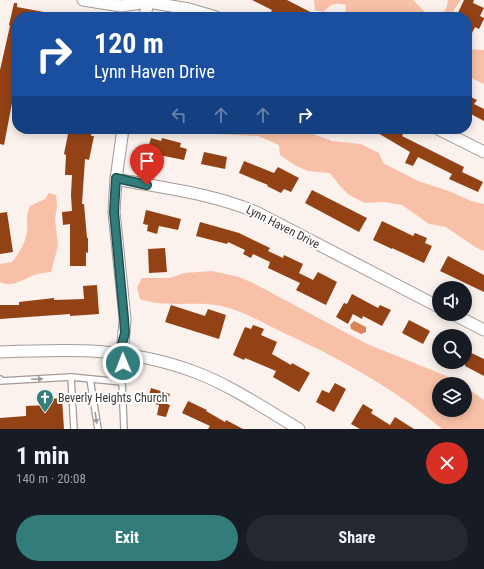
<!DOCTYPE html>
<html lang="en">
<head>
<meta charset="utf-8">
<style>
  :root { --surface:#171b24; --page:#242831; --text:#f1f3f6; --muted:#9ea1a6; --accent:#327c7c }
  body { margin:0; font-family:"Roboto Condensed",sans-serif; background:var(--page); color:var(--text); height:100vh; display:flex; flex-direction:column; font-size:15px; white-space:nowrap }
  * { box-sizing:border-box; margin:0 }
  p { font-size:13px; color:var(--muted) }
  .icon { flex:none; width:22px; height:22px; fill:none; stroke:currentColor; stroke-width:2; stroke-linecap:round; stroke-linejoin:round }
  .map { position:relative; height:429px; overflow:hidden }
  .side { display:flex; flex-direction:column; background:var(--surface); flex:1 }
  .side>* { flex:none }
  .top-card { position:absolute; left:12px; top:12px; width:460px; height:122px; border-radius:16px; box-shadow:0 2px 10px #0003; background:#1a4fa0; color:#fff; overflow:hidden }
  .tools { position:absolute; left:432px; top:281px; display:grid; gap:8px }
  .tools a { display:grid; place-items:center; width:40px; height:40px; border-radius:50%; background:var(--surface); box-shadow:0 2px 10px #0003; font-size:20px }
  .pin { position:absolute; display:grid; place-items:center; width:34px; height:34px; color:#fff; margin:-41px -17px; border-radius:50% 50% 50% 0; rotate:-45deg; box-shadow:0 0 4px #0007 }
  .pin .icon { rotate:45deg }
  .me { position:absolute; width:44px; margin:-22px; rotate:359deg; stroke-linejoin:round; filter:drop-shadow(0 0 3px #0008) }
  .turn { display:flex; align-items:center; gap:14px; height:84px; padding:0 16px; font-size:18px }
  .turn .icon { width:52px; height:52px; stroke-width:2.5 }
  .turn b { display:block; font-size:28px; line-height:34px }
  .lanes { display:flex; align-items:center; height:38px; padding:0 16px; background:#0003; justify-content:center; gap:20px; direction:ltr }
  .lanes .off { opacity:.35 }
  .round { display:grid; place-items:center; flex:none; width:42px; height:42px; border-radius:21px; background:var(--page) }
  .headline { display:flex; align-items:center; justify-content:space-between; height:68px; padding:0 16px }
  h1 { font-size:24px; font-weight:700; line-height:30px }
  .button { display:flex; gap:8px; margin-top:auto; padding:8px 16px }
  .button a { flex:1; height:46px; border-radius:24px; background:var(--accent); color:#fff; font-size:16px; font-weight:700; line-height:46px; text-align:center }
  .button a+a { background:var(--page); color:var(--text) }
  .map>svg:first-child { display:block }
  .green { fill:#f8c1a7 }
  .water { fill:#db845a }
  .building { fill:#924215 }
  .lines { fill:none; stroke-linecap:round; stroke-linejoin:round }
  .service-casing { stroke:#a39a96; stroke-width:8 }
  .minor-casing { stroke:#a39a96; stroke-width:13 }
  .service { stroke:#fff; stroke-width:5.5 }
  .minor { stroke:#fff; stroke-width:11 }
  .oneway { fill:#9c9a9a }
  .route-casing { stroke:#205151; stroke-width:10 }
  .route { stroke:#327c7c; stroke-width:7 }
  .labels { text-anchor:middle; stroke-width:4; stroke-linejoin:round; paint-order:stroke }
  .street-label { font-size:12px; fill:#3a3634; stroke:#fff }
  .poi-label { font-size:12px; fill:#3a3634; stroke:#fff; text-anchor:start }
</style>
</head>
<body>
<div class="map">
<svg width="484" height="429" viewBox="0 0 484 429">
  <rect width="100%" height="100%" fill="#fbf1ed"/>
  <!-- green -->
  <g class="green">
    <path d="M314,0H413L430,17H346L345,16L346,5C333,3 332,4 323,12L315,10Z"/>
    <path d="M448,0H461L449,17H435C444,14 447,9 448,0Z"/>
    <path d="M467,49L484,50V84L467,76Z"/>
    <path d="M211,129H299L332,141L361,144L379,153L383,163L418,181L451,192L471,201L484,204V251L475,247L446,227L429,224L402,205L384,202L365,203L349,195L340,186L330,173L308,171L296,166L280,155L279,145L258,136L217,134Z"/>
    <path d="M49,193L56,195L57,206L55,219L58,246L51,272C47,272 42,273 38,274C26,277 12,289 0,282V264L12,262C19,253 26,242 27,231C28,218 25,219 30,206L45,199Z"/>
    <path d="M212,271L239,277L253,283L367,344L454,379L461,384H439V410H465V387L484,400V429H442C394,388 339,358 282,332C266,324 246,313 229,308C200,299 168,309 140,299L137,287L142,278H170L184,273Z"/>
  </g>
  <!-- water -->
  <path class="water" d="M354,321L366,327V332L361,334L351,329L350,325Z"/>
  <!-- building -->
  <g class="building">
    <path d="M252,0H287L320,17H281L271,12L272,10Z"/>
    <path d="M464,0H474L473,3L484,8L480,16L484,18V19L479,29L475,27L467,43V17H456Z"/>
    <path d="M14,3H17V7L49,13L48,17H17V77L4,145L0,144V70L10,26L9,25Z"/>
    <path d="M467,95L477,100L474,104L484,109V121L469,113L467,117Z"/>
    <path d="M69,129H92L91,136H94L89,160L85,159L82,204H84L87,238H88V253L86,252V266H70V224L63,225L62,212L72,211L71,195L72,175H65L66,155L64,154Z"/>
    <path d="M371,129H394L403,134L402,136L464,167L462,172L483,182L478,192L449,179L452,174L418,157L413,166L405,163L410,152Z"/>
    <path d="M151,138L161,141L162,138L181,143L180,147L187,149L184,160L159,155L160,151L148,148Z"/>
    <path d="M204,152L227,157L225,169L201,164Z"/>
    <path d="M244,161L274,173L278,167L299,178L291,192L284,189L281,193L267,186L268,185L239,173Z"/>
    <path d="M312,190L367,218L359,232L305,203Z"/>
    <path d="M146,210L181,219L178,230L159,226L157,234L147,231L148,225L143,224Z"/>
    <path d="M7,212L13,252L0,254V213Z"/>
    <path d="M382,221L413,236L415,233L427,238L425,243L432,246L424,263L392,248V249L373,240Z"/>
    <path d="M200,222L239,233L270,248L268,251L283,258L284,255L303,264L299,273L313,280L318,272L337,282L326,305L296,290L300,283L268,268L270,262L253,254L251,258L243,254L245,250L228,242L227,244L196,236Z"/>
    <path d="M165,248L167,272L149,273L148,249Z"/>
    <path d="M448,256L484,275V292L440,271Z"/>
    <path d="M97,285L99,314L70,316V314L0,319V305H19V302L54,298V300L84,299L83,286Z"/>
    <path d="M352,294L378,308L380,305L391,310L382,326L363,316L362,319L353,314L348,324L336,317L344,303L347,304Z"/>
    <path d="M171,305L205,316L208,309L226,315L219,339L165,322Z"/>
    <path d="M409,320L430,331L423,344L402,333Z"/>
    <path d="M253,325L264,329L261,335L277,342L272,354L291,365L292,363L310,373L299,392L273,377L276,371L245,358L244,360L233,355L245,327L251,329Z"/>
    <path d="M465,350L484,359V376L465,366Z"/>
    <path d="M335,383L346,389L334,412L316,402L322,390L329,393Z"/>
    <path d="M151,388L170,394L167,404L170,405L166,417L157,415L159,405L147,402Z"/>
    <path d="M62,398L64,429H0V418L26,416V406L48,405L47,399Z"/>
    <path d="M188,401L207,410L206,411L225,422L226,420L243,429H208L210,426L182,413Z"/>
    <path d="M363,404L373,410L371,413L390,425L395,417L414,429H360L351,424Z"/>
  </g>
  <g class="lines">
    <defs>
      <g id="service">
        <path d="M71,377L74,429"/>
        <path d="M0,379V381L71,377L122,382L123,354"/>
        <path d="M90,379L98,429"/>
        <path d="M122,382L124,429"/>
      </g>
      <g id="minor">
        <path d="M83,0L121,6L148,2L189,9L216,17"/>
        <path d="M145,17L148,0"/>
        <path d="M438,129L484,152"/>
        <path d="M116,179C162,188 211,193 256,212L439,307"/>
        <path d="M453,314L484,330"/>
        <path d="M0,352C70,349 128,347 195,372C232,386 265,409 299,429"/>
        <path d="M123,354C122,342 125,330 125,318L114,212L116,179L123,129"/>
      </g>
    </defs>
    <!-- service casing -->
    <use href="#service" class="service-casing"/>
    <!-- minor casing -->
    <use href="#minor" class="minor-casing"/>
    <!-- service -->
    <use href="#service" class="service"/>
    <!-- minor -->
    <use href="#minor" class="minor"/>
  </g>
  <!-- one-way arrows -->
  <defs><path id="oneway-solid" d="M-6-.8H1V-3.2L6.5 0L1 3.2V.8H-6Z"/></defs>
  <g class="oneway">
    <use href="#oneway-solid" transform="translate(37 379) rotate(-3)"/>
    <use href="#oneway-solid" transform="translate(96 418) rotate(82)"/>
  </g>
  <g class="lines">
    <defs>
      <path id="route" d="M123,363L122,344L125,333L124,318L114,212L116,178L147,185"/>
    </defs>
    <!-- route casing -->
    <use href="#route" class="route-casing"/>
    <!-- route -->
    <use href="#route" class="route"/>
  </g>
  <!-- icons -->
  <defs>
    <symbol id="church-pin" viewBox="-11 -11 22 30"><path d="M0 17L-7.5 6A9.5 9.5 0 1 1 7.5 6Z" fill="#327c7c" stroke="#fff"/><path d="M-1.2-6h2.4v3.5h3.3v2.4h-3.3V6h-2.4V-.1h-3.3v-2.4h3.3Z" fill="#fff"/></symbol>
  </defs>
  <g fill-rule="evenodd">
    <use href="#church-pin" x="35" y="388" width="20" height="27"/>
  </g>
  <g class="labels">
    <!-- street labels -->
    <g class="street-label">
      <text transform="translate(283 227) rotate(27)" y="4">Lynn Haven Drive</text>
    </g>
    <!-- poi labels -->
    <g class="poi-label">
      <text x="58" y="402">Beverly Heights Church</text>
    </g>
  </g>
</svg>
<div class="tools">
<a><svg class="icon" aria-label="sound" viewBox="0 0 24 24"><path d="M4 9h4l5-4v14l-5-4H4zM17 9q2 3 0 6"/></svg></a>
<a><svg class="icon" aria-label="search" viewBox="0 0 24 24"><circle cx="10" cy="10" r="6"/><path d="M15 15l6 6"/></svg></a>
<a><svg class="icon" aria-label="layers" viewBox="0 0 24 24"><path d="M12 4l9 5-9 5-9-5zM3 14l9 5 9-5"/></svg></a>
</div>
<div class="pin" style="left:147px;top:185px;background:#d93025"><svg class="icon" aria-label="arrive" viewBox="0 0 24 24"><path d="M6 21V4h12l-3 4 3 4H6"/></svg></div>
<svg class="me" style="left:123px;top:363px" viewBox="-20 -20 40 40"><circle r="17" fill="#327c7c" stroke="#fff" stroke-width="3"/><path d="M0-11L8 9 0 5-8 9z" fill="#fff"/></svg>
<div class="top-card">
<div class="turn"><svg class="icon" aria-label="right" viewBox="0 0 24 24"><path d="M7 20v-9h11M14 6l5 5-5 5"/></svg><div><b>120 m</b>Lynn Haven Drive</div></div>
<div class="lanes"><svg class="icon off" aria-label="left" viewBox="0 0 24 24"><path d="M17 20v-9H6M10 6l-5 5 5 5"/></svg><svg class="icon off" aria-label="ahead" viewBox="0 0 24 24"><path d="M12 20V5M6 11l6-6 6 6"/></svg><svg class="icon off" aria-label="ahead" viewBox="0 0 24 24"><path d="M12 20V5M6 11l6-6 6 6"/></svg><svg class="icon" aria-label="right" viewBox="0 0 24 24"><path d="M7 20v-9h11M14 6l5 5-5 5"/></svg></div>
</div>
</div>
<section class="side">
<div class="headline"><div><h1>1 min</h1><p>140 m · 20:08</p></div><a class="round" style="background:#d93025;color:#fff"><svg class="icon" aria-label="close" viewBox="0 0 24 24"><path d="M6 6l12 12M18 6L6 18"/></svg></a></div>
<div class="button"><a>Exit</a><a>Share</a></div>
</section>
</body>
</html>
